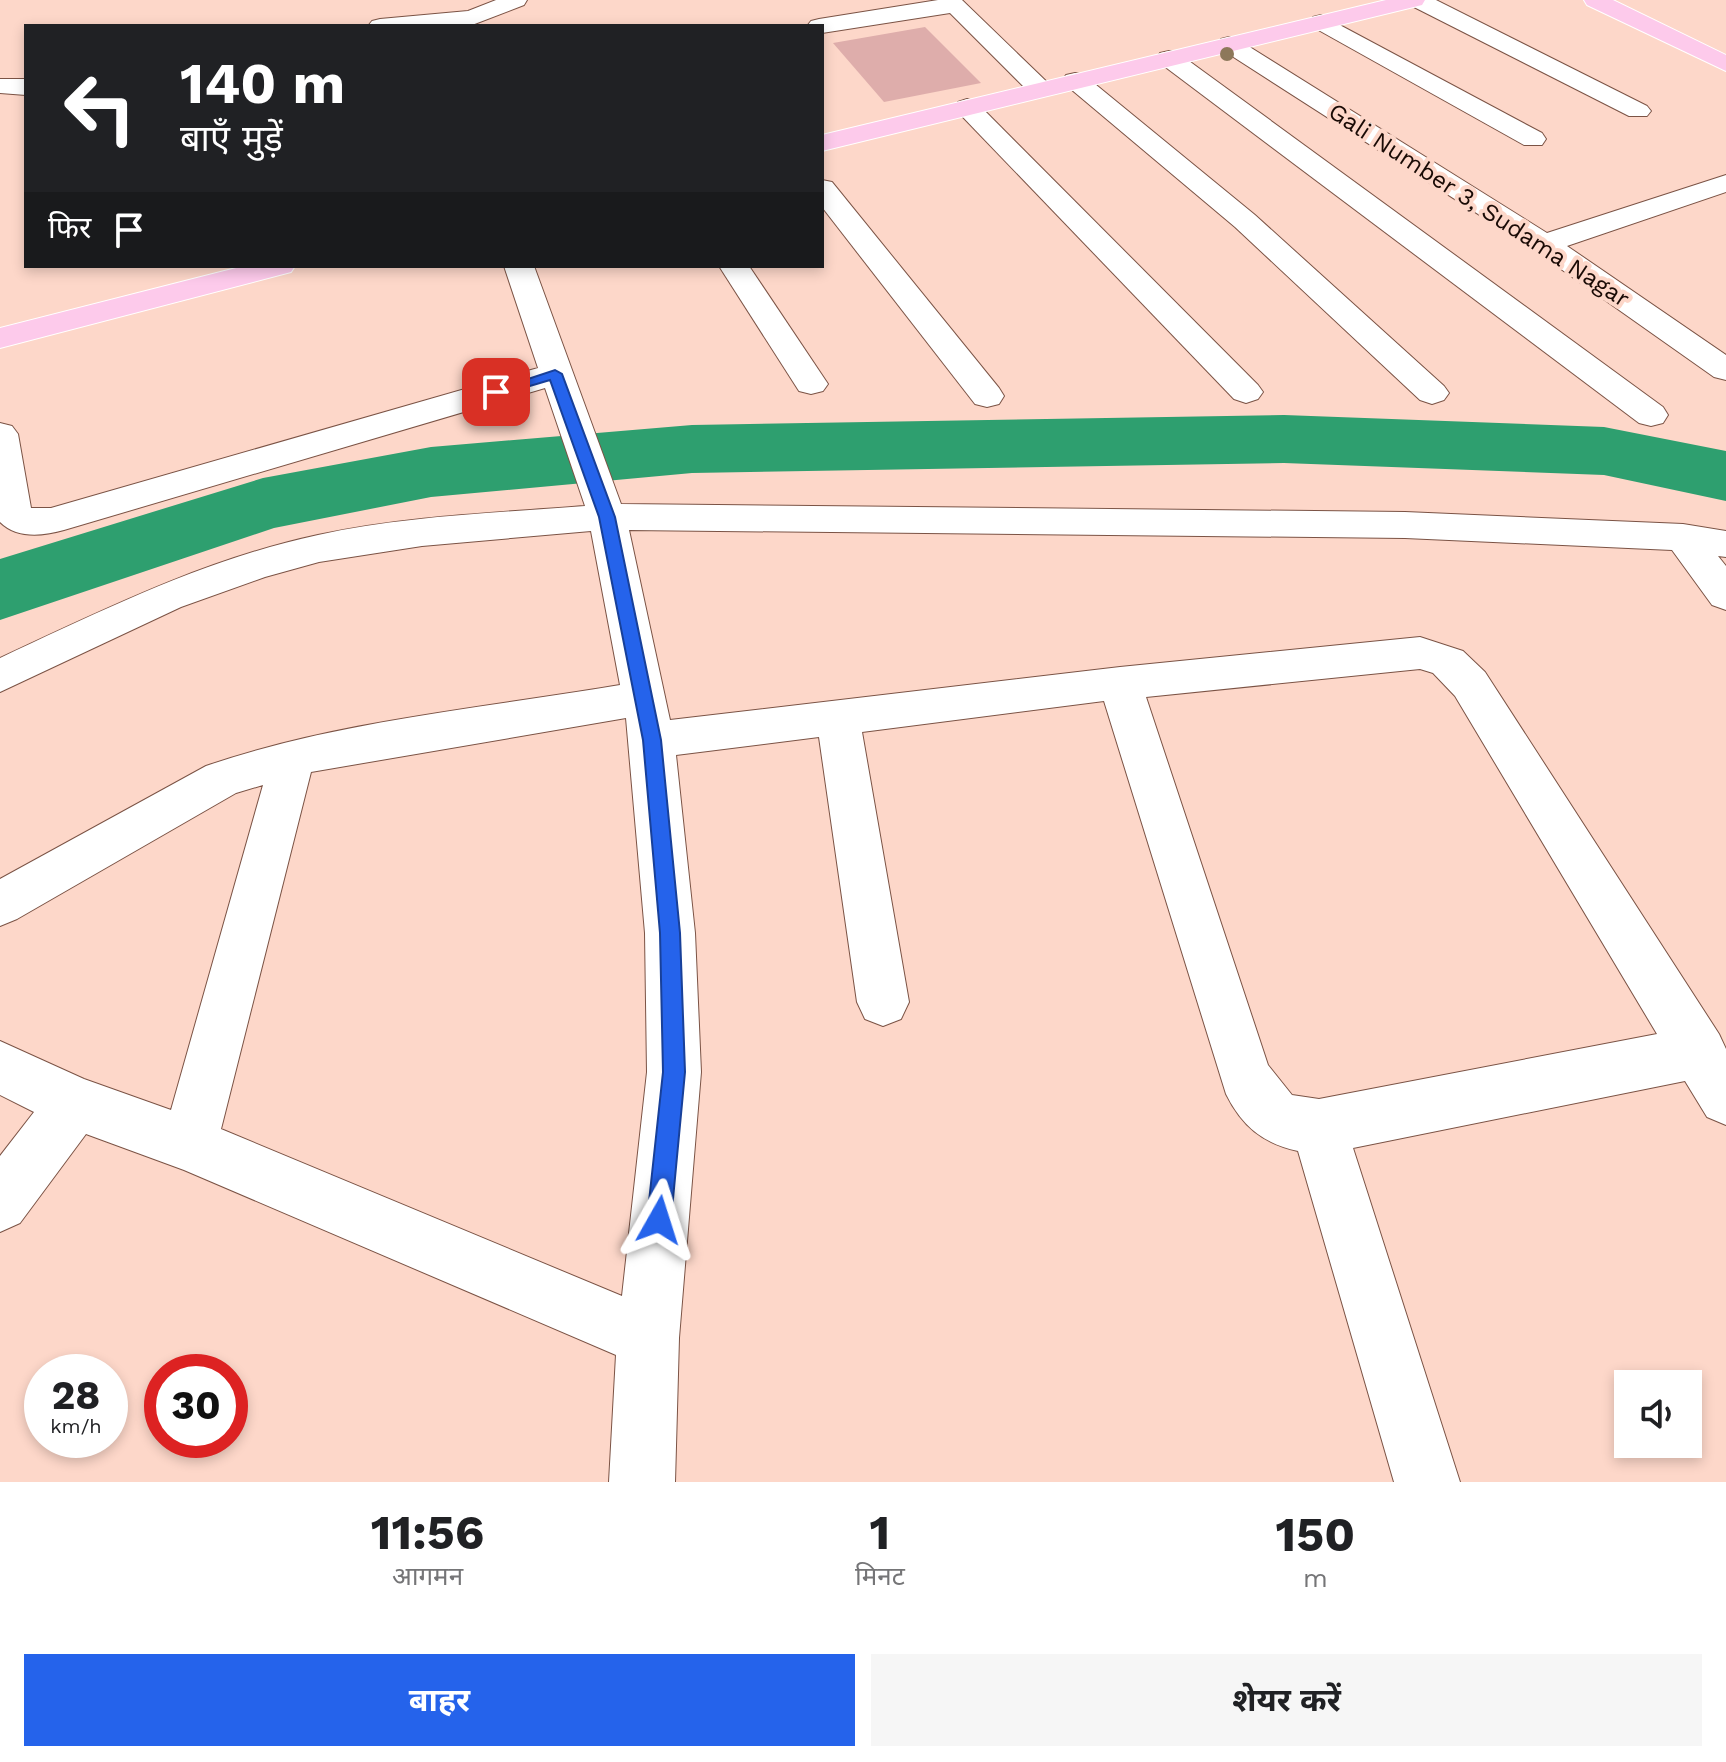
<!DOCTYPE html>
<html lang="hi">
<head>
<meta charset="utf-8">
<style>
  :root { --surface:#fff; --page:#f6f6f6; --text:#202124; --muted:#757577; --accent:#2563eb }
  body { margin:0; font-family:"Work Sans","Noto Sans Devanagari",sans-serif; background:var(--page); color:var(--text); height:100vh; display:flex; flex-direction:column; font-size:30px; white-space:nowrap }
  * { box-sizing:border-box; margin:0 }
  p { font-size:26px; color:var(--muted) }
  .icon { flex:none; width:44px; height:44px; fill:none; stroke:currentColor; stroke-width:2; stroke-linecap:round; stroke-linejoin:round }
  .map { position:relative; height:1482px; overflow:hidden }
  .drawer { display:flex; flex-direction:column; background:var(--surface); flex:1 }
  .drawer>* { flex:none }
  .hud { position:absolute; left:24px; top:24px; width:800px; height:244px; border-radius:0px; box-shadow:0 4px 12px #0003; background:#202124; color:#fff; overflow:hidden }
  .controls { position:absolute; left:1614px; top:1370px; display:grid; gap:16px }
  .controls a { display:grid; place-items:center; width:88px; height:88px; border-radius:0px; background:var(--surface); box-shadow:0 4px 12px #0003; font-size:40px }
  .speed { position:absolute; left:24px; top:1354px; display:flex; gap:16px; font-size:40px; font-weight:700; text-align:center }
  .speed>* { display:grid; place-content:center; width:104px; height:104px; border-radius:50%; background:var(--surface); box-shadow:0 4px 12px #0003; line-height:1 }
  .speed small { font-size:20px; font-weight:400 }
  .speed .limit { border:12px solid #d22; background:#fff; color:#111 }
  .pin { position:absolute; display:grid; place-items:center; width:68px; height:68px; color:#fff; margin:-34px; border-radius:16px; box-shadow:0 4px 12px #0006 }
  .me { position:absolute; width:88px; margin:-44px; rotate:6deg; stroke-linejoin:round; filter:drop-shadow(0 0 6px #0008) }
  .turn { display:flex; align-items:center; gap:28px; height:168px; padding:0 24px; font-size:36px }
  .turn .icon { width:104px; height:104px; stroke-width:2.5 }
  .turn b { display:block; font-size:56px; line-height:68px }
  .then { display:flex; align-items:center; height:76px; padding:0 24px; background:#0003; gap:16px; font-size:30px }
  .eta { display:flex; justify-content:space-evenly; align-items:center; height:136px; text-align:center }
  .eta b { font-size:48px; font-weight:700; line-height:56px }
  .primary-button { display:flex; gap:16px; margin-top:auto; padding:16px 24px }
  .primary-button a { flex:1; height:92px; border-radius:0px; background:var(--accent); color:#fff; font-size:32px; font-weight:700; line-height:92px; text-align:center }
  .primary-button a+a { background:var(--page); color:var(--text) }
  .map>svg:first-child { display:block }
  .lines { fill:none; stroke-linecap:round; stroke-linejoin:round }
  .river { fill:#2e9f6f; fill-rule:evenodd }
  .building { fill:#deadab }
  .minor-casing { stroke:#7b5345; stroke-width:2 }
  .major-casing { stroke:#fff; stroke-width:2 }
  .minor { fill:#fff; fill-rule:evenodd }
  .major { fill:#fdcaeb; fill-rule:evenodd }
  .tree { fill:#8d785a }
  .route { fill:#2563eb; stroke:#184099; stroke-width:2 }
  .labels { text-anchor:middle; stroke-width:8; stroke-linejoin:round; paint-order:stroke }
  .far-street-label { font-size:24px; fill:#190a05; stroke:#fdd7c9 }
</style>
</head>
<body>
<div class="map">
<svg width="1726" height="1482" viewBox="0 0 1726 1482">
  <rect width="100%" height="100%" fill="#fdd7c9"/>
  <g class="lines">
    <!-- river -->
    <path class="river" d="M1284,415L1604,427L1726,451V501L1604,475L1284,463L692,473L431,497L274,528L0,620V559L263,478L431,447L692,425Z"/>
  </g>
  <!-- building -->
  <path class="building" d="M925,27L981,83L884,102L833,43Z"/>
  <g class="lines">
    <defs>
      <g id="minor">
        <path d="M496,0H527L524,5L472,25L368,26L372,21L380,19L468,11Z"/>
        <path d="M938,0H962L1049,84L1053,89L1049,94H1031L950,13L822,33V26H807L811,21L819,19Z"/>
        <path d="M1407,0H1436L1647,106L1651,111L1647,116H1629L1410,5Z"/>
        <path d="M1321,15L1542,133L1546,139L1542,145H1524L1313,27L1309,22L1313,17Z"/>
        <path d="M1229,37L1237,39L1547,233L1726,175V192L1567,246L1726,355V380L1714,377L1534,250L1221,49L1217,44L1221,39Z"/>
        <path d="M1169,51L1178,53L1663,407L1668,415L1663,423L1651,426L1639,423L1160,63L1157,58L1160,53Z"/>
        <path d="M1075,73L1084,75L1255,215L1444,386L1449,393L1444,400L1432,404L1420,400L1235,227L1066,85L1063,80L1066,75Z"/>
        <path d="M0,79H26V95L0,93Z"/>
        <path d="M967,99L976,102L1258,385L1263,392L1258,399L1246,403L1234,399L958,112L954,107L958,102Z"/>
        <path d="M822,180L832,182L999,388L1004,396L999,404L987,407L975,404L822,207Z"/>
        <path d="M504,266H534L621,504L1405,512L1683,524L1726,531V557L1718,556L1726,566V610L1712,605L1672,550L1405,538L629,530L670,720L1120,667L1420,637L1463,651L1485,672L1719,1034L1726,1049V1125L1707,1117L1685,1081L1353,1148L1460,1482H1394L1298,1151C1262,1143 1242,1126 1226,1094L1104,701L862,732L909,1002L901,1019L883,1026L865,1019L857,1002L819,737L676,755L695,933L701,1072L679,1338L675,1482H609L616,1355L184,1170L86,1134L20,1223L0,1232V1156L34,1112L0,1095V1041L84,1079L171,1110L263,785L236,793L17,919L0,926V879L206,766C336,721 484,708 620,685L591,531L422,546L319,562L265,577L181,607L0,692V658C103,610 206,559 318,535C405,516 496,513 585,506L545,388L64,530C43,536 17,539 0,522V423L12,426L18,434L31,508H51L538,368ZM1420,669L1433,673L1455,696L1657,1034L1319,1099L1292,1095L1268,1065L1146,697ZM626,718L645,933L647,1072L622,1296L221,1129L311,772Z"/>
        <path d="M719,266H749L828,384L823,391L811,394L799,391Z"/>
      </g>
      <g id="major">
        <path d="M1386,0H1425L1422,5L822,151V135Z"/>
        <path d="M1584,0H1613L1726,55V71L1587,5Z"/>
        <path d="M244,266H295L291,272L0,348V328Z"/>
      </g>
    </defs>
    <!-- minor casing -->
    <use href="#minor" class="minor-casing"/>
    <!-- major casing -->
    <use href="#major" class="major-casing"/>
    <!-- minor -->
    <use href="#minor" class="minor"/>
    <!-- major -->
    <use href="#major" class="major"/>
  </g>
  <!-- trees -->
  <circle class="tree" cx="1227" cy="54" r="7"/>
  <!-- route -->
  <path class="route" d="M555,370L562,374L615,517L661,740L680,933L685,1072L671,1220L668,1229L659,1232L651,1229L647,1220L663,1072L660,933L643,740L599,517L550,380L496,396L489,392Z"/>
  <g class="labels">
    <!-- far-street labels -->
    <g class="far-street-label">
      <text transform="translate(1479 205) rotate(33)" y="8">Gali Number 3, Sudama Nagar</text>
    </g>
  </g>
</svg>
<div class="controls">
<a><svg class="icon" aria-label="sound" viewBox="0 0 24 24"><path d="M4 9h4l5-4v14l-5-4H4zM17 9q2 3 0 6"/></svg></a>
</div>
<div class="speed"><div>28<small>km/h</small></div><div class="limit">30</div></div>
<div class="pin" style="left:496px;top:392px;background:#d93025"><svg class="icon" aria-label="arrive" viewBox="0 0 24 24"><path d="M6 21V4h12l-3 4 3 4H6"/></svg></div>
<svg class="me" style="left:659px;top:1220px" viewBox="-20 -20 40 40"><path d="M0-17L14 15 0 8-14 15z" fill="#2563eb" stroke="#fff" stroke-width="4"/></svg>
<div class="hud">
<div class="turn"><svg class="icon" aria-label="left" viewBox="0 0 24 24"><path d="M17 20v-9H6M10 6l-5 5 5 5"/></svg><div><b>140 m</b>बाएँ मुड़ें</div></div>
<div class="then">फिर<svg class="icon" aria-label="arrive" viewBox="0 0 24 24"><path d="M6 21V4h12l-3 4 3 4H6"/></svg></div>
</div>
</div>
<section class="drawer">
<div class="eta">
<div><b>11:56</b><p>आगमन</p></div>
<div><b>1</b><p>मिनट</p></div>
<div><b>150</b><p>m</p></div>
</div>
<div class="primary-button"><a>बाहर</a><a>शेयर करें</a></div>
</section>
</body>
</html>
